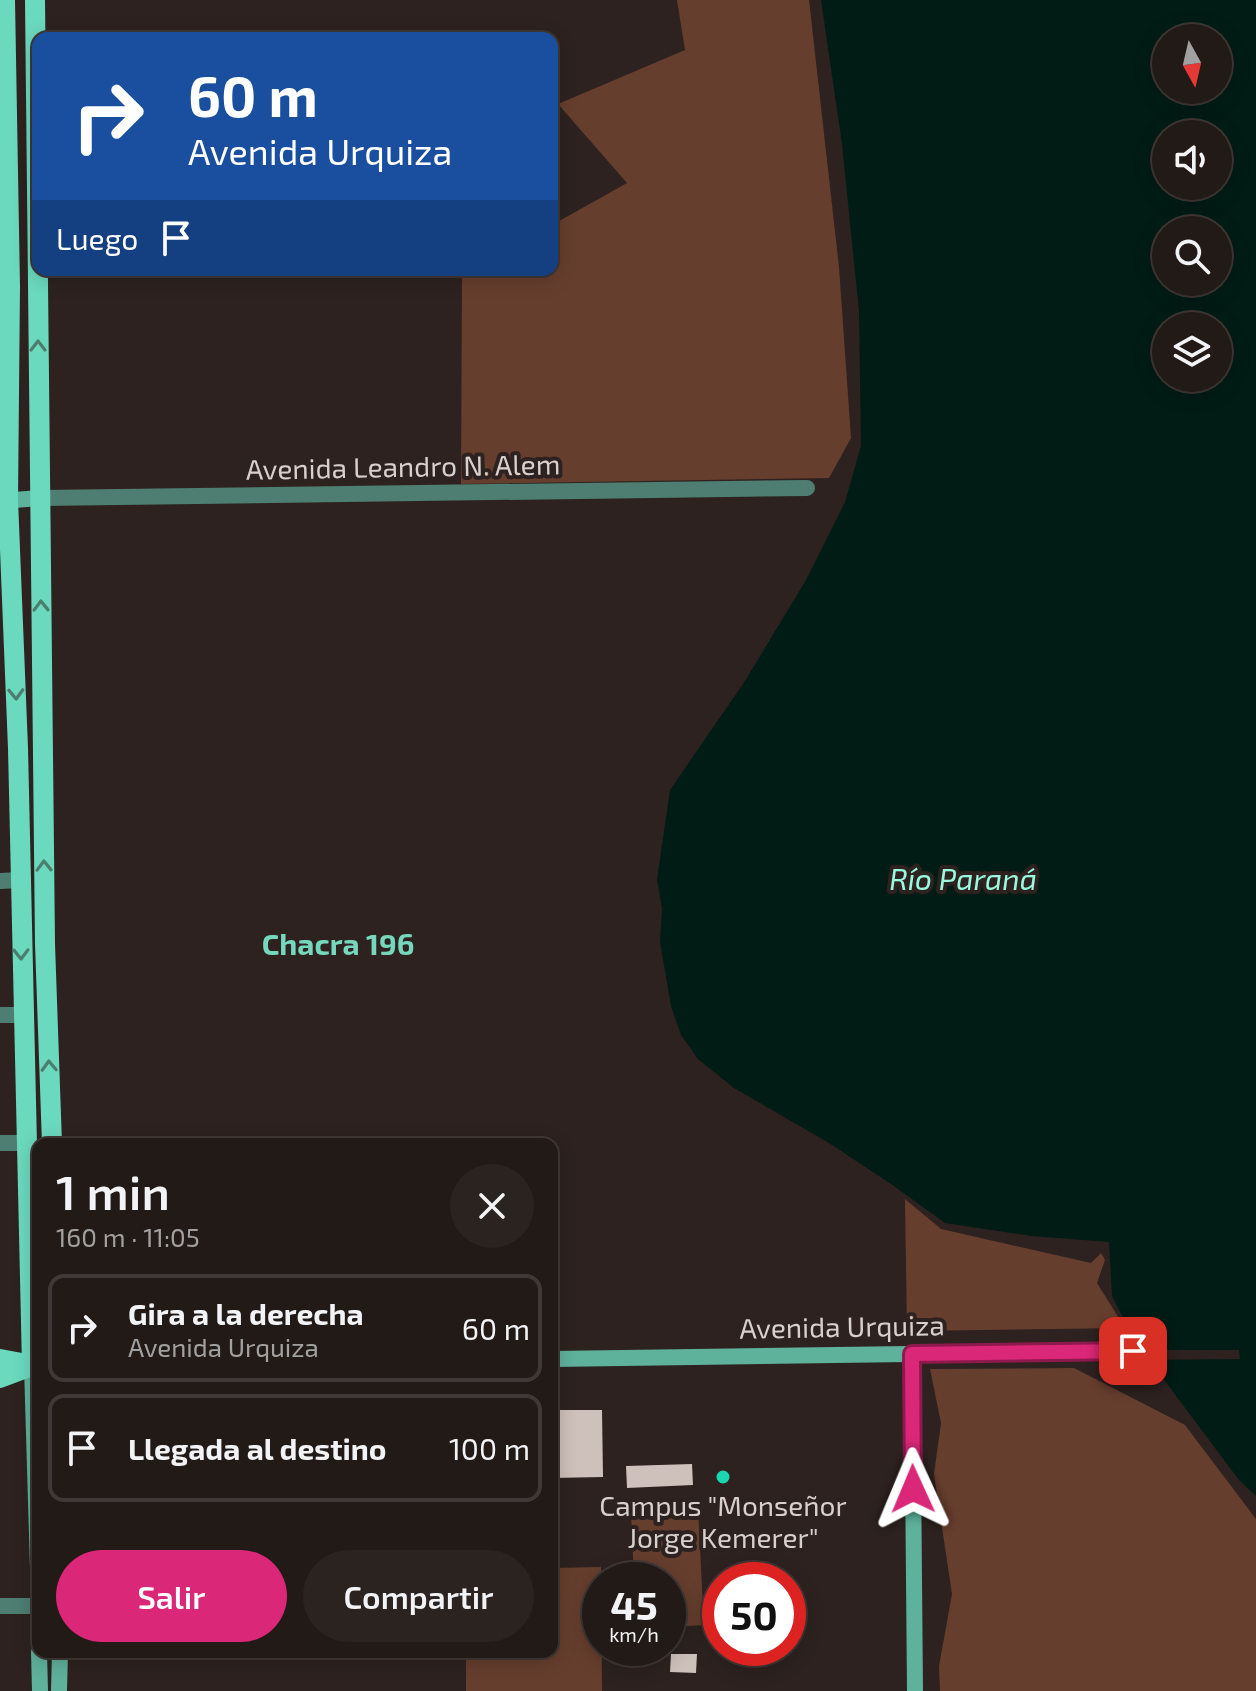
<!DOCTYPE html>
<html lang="es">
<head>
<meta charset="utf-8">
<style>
  :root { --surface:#221a17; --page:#2a2320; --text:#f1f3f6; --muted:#a2a1a1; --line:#3f3836; --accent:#db2777 }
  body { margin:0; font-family:"Exo 2",sans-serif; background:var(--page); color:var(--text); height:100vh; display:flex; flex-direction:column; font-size:30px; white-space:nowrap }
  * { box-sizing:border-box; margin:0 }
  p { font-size:26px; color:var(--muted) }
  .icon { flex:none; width:44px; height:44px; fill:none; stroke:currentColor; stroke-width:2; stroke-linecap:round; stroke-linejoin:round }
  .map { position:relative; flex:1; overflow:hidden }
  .details { position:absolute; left:32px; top:1138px; width:526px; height:520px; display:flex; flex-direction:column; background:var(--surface); border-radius:16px; box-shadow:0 4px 20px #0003,0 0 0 2px var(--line) }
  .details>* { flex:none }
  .hud { position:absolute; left:32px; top:32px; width:526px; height:244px; border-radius:16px; box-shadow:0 4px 20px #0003,0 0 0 2px var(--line); background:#1a4fa0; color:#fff; overflow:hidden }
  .needle { width:52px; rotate:172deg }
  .fabs { position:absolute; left:1152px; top:24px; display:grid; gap:16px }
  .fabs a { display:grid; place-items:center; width:80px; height:80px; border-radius:50%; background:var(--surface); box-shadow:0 4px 20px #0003,0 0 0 2px var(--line); font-size:40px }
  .speed { position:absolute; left:582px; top:1562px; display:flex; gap:16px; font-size:40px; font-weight:700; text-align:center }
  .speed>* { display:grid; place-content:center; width:104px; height:104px; border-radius:50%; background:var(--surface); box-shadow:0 4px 20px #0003,0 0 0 2px var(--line); line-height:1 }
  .speed small { font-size:20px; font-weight:400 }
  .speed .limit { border:12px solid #d22; background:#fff; color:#111 }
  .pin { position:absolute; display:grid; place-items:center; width:68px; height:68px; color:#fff; margin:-34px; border-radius:16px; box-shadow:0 4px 12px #0006 }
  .me { position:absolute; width:88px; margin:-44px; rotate:359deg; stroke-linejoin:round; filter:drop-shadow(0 0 6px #0008) }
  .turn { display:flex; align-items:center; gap:28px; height:168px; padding:0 24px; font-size:36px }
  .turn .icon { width:104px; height:104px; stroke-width:2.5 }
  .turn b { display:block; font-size:56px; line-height:68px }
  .then { display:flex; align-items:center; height:76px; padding:0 24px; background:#0003; gap:16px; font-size:30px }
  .round { display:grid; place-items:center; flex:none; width:84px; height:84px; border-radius:42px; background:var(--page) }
  .headline { display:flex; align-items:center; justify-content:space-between; height:136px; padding:0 24px }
  h1 { font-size:48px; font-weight:600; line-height:60px }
  .action { display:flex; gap:16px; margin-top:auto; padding:16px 24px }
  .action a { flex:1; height:92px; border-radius:48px; background:var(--accent); color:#fff; font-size:32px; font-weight:600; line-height:92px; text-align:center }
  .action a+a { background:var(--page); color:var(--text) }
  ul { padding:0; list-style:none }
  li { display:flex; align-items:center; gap:24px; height:108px; margin:0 16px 12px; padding:0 8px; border:4px solid var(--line); border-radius:16px }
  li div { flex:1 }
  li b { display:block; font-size:30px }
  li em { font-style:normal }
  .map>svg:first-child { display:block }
  .green { fill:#663e2e }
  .water { fill:#001c15; fill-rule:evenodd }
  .pier { fill:#2d221f }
  .building { fill:#cec0bb }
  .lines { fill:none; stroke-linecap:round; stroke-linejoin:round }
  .street { stroke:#4d7e71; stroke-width:16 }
  .secondary { stroke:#5eb19b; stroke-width:16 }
  .primary { stroke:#6bd9bd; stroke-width:20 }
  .oneway { stroke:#4c7e6e }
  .route-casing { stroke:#8e194d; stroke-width:20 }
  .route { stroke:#db2777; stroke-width:14 }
  .poi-dot { fill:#1bd5b1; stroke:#2d221f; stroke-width:3 }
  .labels { text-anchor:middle; stroke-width:8; stroke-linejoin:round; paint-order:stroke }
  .street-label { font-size:28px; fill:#d7d0cd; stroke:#2d221f }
  .poi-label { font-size:28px; fill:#d7d0cd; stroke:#2d221f }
  .water-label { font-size:30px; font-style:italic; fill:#99f9df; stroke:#2d221f }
  .neighbourhood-label { font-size:30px; font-weight:bold; fill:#76d7bd; stroke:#2d221f }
</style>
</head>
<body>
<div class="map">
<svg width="1256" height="1691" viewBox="0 0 1256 1691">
  <rect width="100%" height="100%" fill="#2d221f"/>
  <!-- green -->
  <g class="green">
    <path d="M677,0H809L839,267L851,438L829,478L461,484L462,277L474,270H552V225L627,183L558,104L685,50Z"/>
    <path d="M905,1199L941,1229L1091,1263L1101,1253L1105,1260L1097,1283L1125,1328L907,1331Z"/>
    <path d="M1074,1368L1185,1425L1256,1519V1691H940L939,1666L952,1594L934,1474L941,1423L930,1369Z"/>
    <path d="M698,1509L704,1625L668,1627V1580H634L631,1512Z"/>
    <path d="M601,1567L602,1691H466V1652H552V1568Z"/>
  </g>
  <!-- water -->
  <path class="water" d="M821,0H1256V1496L1239,1480L1135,1341L1112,1296L1109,1242L1032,1236L945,1223L894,1186L829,1143L734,1088L698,1059L681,1035L671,1006L660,942L662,908L657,880L670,790L745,681L806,580L845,502L861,446L859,311L842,144ZM1166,38H1218V90H1166ZM1166,134H1218V186H1166ZM1166,230H1218V282H1166ZM1166,326H1218V378H1166Z"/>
  <!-- pier -->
  <path class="pier" d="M1141,1350H1239L1240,1359L1149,1360Z"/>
  <!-- building -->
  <g class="building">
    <path d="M552,1410H602L603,1477L552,1478Z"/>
    <path d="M692,1464L693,1485L627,1488L626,1466Z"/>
    <path d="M671,1654H697L696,1673L670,1672Z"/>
  </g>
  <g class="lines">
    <!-- street -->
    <g class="street">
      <path d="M40,498L807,488"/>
      <path d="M0,881L20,880"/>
      <path d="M0,1015H23"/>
      <path d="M0,1143H25"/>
      <path d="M0,1606H38"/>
    </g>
    <!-- secondary -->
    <g class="secondary">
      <path d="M0,501L40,498"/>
      <path d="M912,1354L915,1691"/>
      <path d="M552,1359L1133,1351"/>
      <path d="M32,1366L38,1569"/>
      <path d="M39,1652L40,1691"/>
      <path d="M59,1691L60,1652"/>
    </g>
    <!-- primary -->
    <g class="primary">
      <path d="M5,0L10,286L8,500L18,748L32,1366"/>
      <path d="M35,0L45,944L52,1144"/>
      <path d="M0,1359L38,1366"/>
      <path d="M0,1378L32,1366"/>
    </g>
  </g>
  <!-- one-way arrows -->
  <defs><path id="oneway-chevron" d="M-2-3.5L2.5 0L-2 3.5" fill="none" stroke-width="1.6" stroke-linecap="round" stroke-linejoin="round" transform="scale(2)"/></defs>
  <g class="oneway">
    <use href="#oneway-chevron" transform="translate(38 346) rotate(-90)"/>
    <use href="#oneway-chevron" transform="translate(41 606) rotate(-91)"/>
    <use href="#oneway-chevron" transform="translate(16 694) rotate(88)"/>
    <use href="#oneway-chevron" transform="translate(44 866) rotate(-91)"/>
    <use href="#oneway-chevron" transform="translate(21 954) rotate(89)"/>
    <use href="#oneway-chevron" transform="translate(49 1066) rotate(-92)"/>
  </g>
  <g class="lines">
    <defs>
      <path id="route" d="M913,1489L912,1354L1133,1351"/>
    </defs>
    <!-- route casing -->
    <use href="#route" class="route-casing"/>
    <!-- route -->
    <use href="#route" class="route"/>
  </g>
  <!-- markers -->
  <circle class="poi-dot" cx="723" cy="1477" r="8"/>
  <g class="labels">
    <!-- street labels -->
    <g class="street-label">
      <text transform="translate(403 467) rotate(-1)" y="10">Avenida Leandro N. Alem</text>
      <text transform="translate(842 1327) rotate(-1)" y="10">Avenida Urquiza</text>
    </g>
    <!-- poi labels -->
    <g class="poi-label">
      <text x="723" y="1516">Campus "Monseñor<tspan x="723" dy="32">Jorge Kemerer"</tspan></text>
    </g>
    <!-- water labels -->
    <g class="water-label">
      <text x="963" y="890">Río Paraná</text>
    </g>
    <!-- neighbourhood labels -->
    <g class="neighbourhood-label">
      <text x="338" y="955">Chacra 196</text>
    </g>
  </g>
</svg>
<div class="fabs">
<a><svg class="needle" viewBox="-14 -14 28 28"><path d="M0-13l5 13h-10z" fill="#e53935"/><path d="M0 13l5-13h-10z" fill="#a2a1a1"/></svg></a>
<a><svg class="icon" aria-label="sound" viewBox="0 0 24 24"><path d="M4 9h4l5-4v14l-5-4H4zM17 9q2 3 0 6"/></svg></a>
<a><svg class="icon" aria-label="search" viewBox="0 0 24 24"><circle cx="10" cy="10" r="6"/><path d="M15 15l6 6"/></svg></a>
<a><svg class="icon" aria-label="layers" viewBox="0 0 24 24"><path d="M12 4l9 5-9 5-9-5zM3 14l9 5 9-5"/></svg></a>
</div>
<div class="speed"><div>45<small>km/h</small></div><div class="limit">50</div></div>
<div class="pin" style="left:1133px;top:1351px;background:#d93025"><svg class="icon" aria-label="arrive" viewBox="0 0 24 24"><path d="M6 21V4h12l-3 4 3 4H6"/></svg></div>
<svg class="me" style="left:913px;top:1489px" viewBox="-20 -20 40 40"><path d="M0-17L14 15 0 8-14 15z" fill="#db2777" stroke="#fff" stroke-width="4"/></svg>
<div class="hud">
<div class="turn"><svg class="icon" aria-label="right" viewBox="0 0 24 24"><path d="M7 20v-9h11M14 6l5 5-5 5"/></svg><div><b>60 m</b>Avenida Urquiza</div></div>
<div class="then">Luego<svg class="icon" aria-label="arrive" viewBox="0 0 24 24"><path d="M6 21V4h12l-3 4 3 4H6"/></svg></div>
</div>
<section class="details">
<div class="headline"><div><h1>1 min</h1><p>160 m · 11:05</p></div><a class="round"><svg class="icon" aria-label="close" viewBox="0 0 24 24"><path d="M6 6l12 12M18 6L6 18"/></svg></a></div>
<ul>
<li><svg class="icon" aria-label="right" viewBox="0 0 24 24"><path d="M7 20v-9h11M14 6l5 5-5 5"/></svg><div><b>Gira a la derecha</b><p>Avenida Urquiza</p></div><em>60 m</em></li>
<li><svg class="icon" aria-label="arrive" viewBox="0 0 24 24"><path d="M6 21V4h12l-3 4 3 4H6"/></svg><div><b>Llegada al destino</b></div><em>100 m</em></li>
</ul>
<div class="action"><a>Salir</a><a>Compartir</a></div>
</section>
</div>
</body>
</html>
